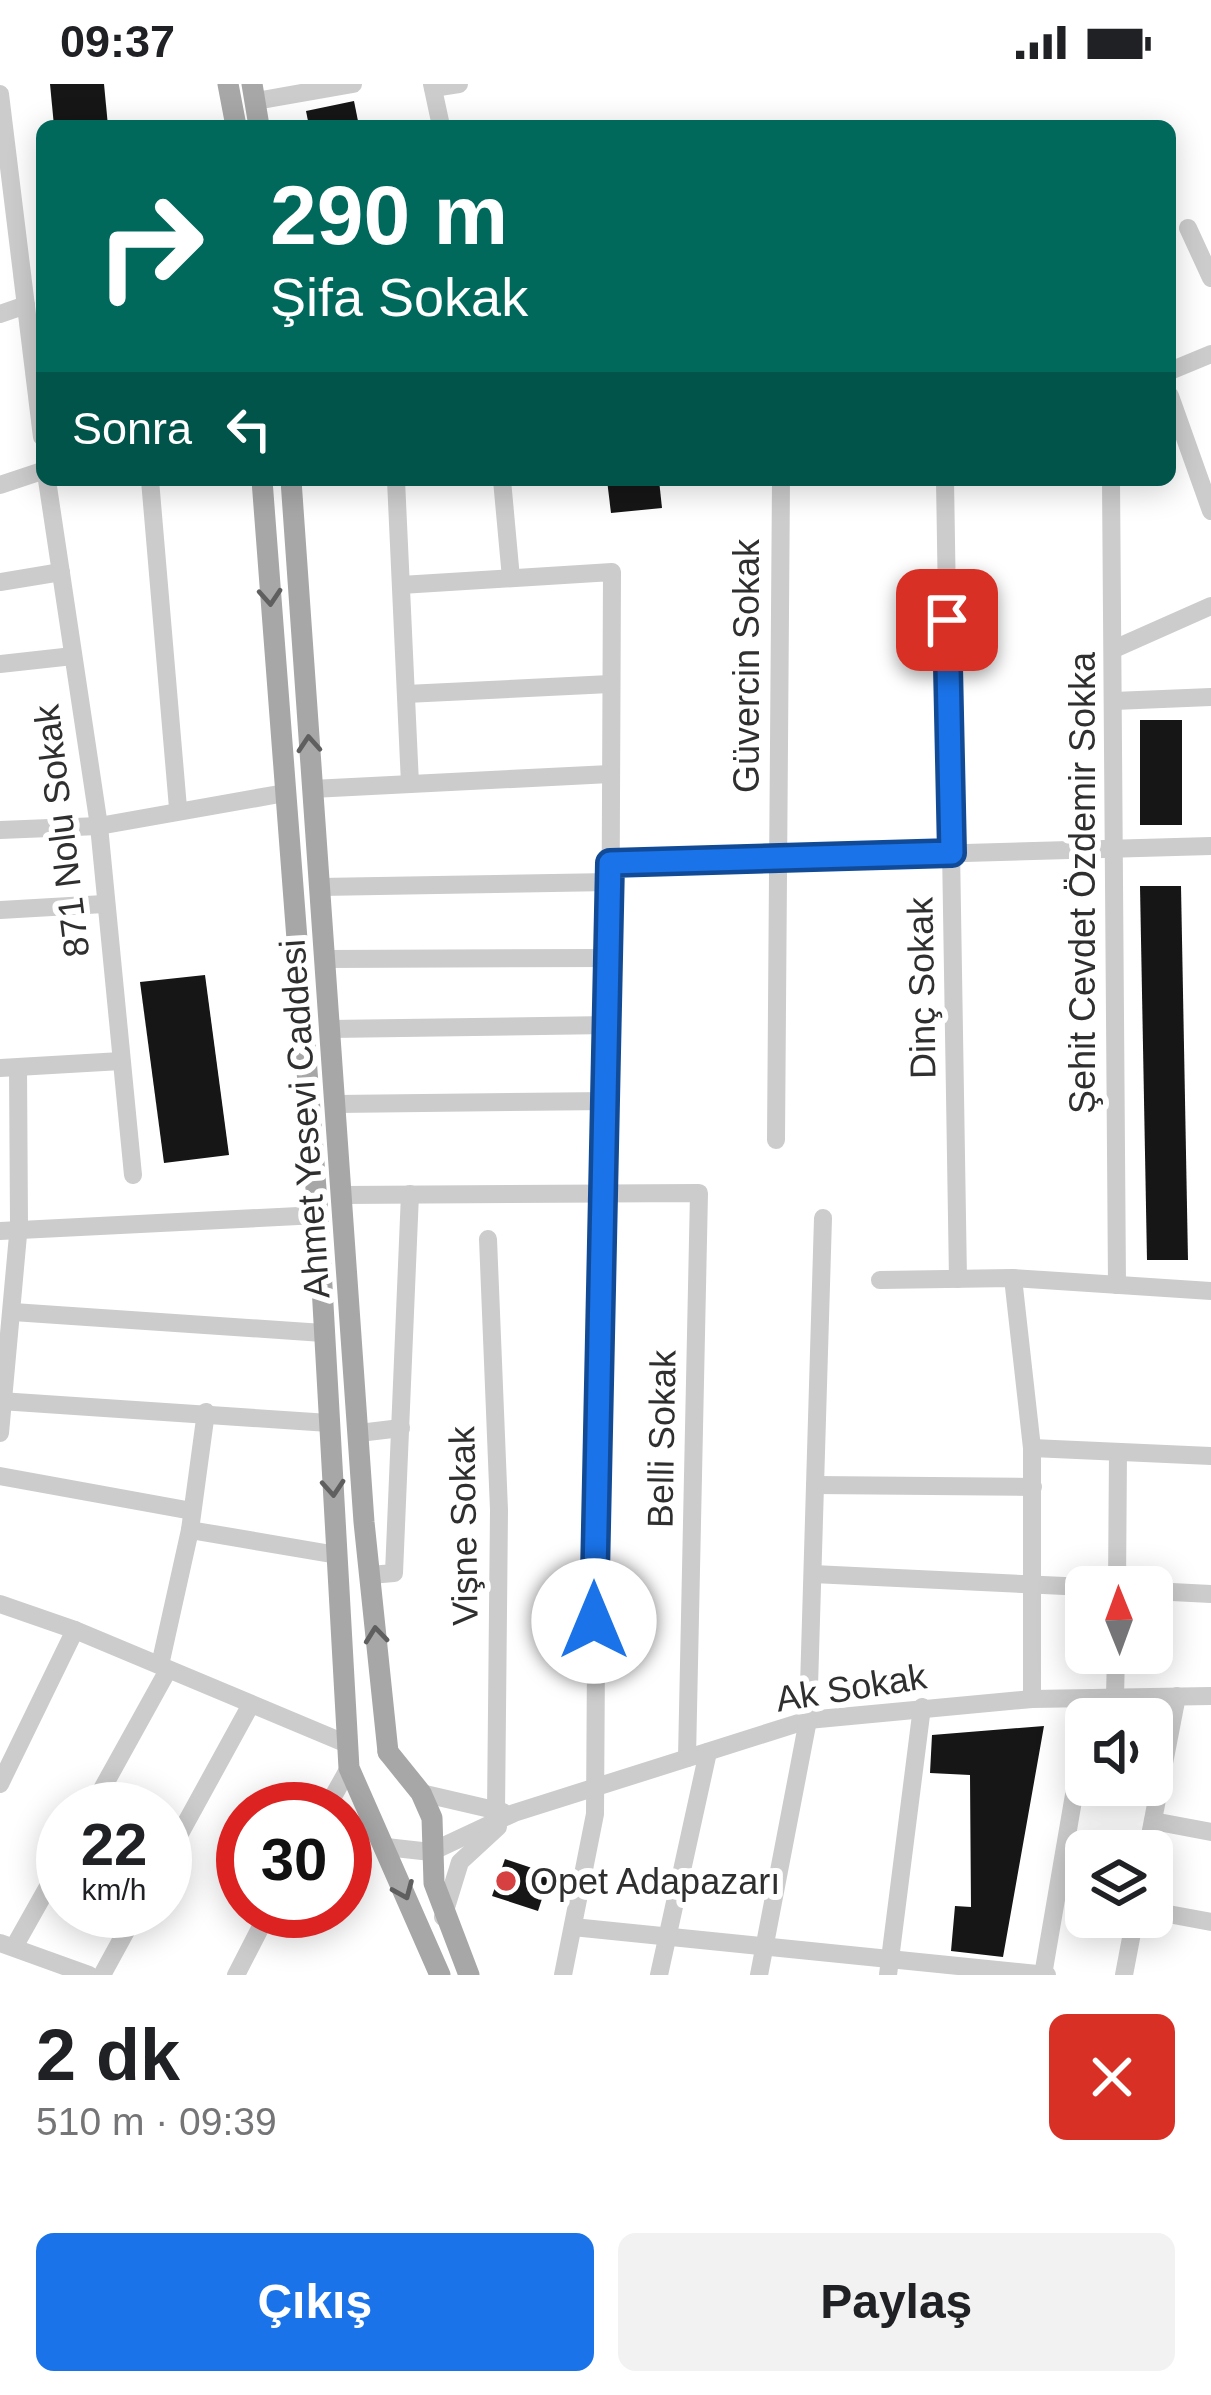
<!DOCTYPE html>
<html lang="tr">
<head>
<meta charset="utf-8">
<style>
  :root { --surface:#fff; --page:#f2f2f2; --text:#202124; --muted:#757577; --accent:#1a73e8 }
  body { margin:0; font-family:Arial,sans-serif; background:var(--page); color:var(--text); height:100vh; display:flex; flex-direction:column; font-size:45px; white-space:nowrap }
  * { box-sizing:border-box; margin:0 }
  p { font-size:39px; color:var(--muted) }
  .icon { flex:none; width:66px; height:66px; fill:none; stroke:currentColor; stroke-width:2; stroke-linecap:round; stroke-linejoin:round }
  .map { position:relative; height:1891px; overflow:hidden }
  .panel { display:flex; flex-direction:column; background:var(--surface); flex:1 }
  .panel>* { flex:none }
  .top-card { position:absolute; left:36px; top:36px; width:1140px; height:366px; border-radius:18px; box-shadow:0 6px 30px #0003; background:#00695c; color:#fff; overflow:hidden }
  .needle { width:78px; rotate:359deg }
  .controls { position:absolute; left:1065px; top:1482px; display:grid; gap:24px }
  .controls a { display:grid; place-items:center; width:108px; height:108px; border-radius:18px; background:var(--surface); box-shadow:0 6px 30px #0003; font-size:60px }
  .speed { position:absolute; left:36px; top:1698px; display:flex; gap:24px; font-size:60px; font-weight:700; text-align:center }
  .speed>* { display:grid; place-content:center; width:156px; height:156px; border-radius:50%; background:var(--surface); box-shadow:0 6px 30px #0003; line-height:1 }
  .speed small { font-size:30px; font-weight:400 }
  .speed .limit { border:18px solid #d22; background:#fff; color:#111 }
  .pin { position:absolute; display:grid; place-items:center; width:102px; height:102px; color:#fff; margin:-51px; border-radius:24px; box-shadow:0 6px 18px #0006 }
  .me { position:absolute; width:132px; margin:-66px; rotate:0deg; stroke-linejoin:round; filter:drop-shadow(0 0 9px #0008) }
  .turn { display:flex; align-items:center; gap:42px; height:252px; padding:0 36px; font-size:54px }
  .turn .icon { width:156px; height:156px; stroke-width:2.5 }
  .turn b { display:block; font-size:84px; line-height:102px }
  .then { display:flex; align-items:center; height:114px; padding:0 36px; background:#0003; gap:24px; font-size:45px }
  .round { display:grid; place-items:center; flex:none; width:126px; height:126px; border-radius:18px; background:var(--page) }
  .headline { display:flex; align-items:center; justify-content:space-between; height:204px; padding:0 36px }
  h1 { font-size:72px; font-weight:600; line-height:90px }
  .action { display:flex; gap:24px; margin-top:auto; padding:24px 36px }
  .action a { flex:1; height:138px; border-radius:18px; background:var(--accent); color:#fff; font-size:48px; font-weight:600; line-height:138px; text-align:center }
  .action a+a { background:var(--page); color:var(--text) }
  .status { display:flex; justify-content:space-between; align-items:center; height:84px; padding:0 60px; background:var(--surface); direction:ltr }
  .status svg { height:33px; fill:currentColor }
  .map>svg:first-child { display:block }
  .building { fill:#161616 }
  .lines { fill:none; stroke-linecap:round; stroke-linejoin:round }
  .minor { stroke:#ccc; stroke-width:18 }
  .major { stroke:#a7a7a7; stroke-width:21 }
  .oneway { stroke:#5f5f5f }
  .route-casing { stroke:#114b97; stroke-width:30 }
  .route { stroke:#1a73e8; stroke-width:21 }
  .poi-dot { fill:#d74040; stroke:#fff; stroke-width:4.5 }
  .labels { text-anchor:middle; stroke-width:12; stroke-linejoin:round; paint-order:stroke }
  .street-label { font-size:36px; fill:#2f2f2f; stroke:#fff }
  .poi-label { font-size:36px; fill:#2f2f2f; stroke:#fff; text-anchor:start }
</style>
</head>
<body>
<div class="status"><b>09:37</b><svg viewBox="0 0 49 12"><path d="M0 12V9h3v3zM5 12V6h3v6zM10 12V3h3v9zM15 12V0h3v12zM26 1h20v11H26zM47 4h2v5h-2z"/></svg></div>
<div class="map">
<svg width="1211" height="1891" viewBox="0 0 1211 1891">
  <rect width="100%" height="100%" fill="#fff"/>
  <!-- building -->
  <g class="building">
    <path d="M50,0H104L108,42H54Z"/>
    <path d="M354,17L359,42H309L306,27Z"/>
    <path d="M607,396H659L662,424L611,429Z"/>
    <rect x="1140" y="636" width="42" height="105"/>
    <path d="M1140,802H1181L1188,1176H1147Z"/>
    <path d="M205,891L229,1071L164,1079L140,898Z"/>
    <path d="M1044,1642L1003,1873L951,1867L955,1822L971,1823L970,1691L930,1689L932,1651Z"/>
    <path d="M505,1775L550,1790L538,1827L492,1812Z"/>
  </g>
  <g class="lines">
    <!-- minor -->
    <g class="minor">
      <path d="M432,0L441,42"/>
      <path d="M433,4L459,0"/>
      <path d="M0,10L42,353"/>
      <path d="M256,17L353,0"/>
      <path d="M1188,144L1211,194"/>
      <path d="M0,230L26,221"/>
      <path d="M1170,287L1211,270"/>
      <path d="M1170,312L1211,427"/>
      <path d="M47,396L99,742L133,1091"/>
      <path d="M150,396L178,724"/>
      <path d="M396,396L410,700"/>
      <path d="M502,396L511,494"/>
      <path d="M945,396L958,1195"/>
      <path d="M1111,396L1117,1201"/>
      <path d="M0,401L42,387"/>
      <path d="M0,498L61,488"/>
      <path d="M401,501L612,488L610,941L598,1261L595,1730L563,1891"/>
      <path d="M1114,565L1211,522"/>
      <path d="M0,580L73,572"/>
      <path d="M406,610L610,600"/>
      <path d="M1114,617L1211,613"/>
      <path d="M312,705L610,690"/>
      <path d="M0,746L99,742L285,709"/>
      <path d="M610,779L1211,762"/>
      <path d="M320,803L611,798"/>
      <path d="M0,826L104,820"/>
      <path d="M325,875L610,874"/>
      <path d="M330,945L610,941"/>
      <path d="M0,984L121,977"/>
      <path d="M336,1020L609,1017"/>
      <path d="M776,1056L781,396"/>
      <path d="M342,1111L699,1109L687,1674"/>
      <path d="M0,1147L318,1131"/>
      <path d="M488,1155L499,1426L496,1728"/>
      <path d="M1013,1194L1032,1364V1615"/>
      <path d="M880,1196L1013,1194L1211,1207"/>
      <path d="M13,1228L323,1249"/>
      <path d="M0,1317L329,1339"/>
      <path d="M0,1349L19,1140L18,984"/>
      <path d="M359,1349L401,1344"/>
      <path d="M1032,1364L1211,1372"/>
      <path d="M0,1392L192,1427"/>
      <path d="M815,1401L1033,1403"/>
      <path d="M190,1446L337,1471"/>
      <path d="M813,1490L1086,1503"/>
      <path d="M370,1491L394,1489L410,1110"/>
      <path d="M1117,1503L1118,1368"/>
      <path d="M1152,1507L1211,1510"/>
      <path d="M0,1520L75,1546L347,1660"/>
      <path d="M160,1581L190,1446L206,1328"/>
      <path d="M1115,1613L1116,1569"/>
      <path d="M0,1700L75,1546"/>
      <path d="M421,1709L503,1728"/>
      <path d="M91,1725L168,1586"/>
      <path d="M326,1725L349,1684"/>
      <path d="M1153,1737L1211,1748"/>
      <path d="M386,1763L431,1768L514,1729L808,1636L1032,1615L1211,1612"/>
      <path d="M1147,1767L1177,1612"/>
      <path d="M165,1777L250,1622"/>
      <path d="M1152,1827L1211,1838"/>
      <path d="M443,1833L460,1778L498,1743"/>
      <path d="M573,1843L1047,1891"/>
      <path d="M0,1859L89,1891"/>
      <path d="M14,1863L63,1776"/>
      <path d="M102,1891L137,1827"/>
      <path d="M236,1891L269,1827"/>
      <path d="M659,1891L708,1668"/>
      <path d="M759,1891L808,1636L823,1134"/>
      <path d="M888,1891L922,1623"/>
      <path d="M1043,1891L1086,1641"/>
      <path d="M1124,1891L1135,1833"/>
    </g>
    <!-- major -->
    <g class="major">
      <path d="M228,0L236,42"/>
      <path d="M252,0L259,42"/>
      <path d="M262,396L318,1131L349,1684L440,1891"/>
      <path d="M291,396L364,1438L388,1668"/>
      <path d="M388,1668L421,1709L432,1734L434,1799L469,1891"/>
    </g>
  </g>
  <!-- one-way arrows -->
  <defs><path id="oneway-chevron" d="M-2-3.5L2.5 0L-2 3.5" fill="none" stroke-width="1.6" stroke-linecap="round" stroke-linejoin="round" transform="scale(3)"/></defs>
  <g class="oneway">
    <use href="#oneway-chevron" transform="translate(270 513) rotate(86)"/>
    <use href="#oneway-chevron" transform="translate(309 660) rotate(-94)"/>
    <use href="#oneway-chevron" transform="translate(333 1404) rotate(86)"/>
    <use href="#oneway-chevron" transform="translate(376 1551) rotate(-96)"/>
    <use href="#oneway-chevron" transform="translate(404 1807) rotate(67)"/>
  </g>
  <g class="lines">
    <defs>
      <path id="route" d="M594,1537L610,779L952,769L947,536"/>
    </defs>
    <!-- route casing -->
    <use href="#route" class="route-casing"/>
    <!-- route -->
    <use href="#route" class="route"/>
  </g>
  <!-- markers -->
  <circle class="poi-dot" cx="506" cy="1797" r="12"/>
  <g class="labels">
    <!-- street labels -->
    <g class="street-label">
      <text transform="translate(746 582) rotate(-90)" y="13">Güvercin Sokak</text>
      <text transform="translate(61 747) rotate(-97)" y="13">871 Nolu Sokak</text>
      <text transform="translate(1082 799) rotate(-90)" y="13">Şehit Cevdet Özdemir Sokka</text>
      <text transform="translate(921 904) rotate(-91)" y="13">Dinç Sokak</text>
      <text transform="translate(304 1035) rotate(-94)" y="13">Ahmet Yesevi Caddesi</text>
      <text transform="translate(661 1355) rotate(-89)" y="13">Belli Sokak</text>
      <text transform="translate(463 1442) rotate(-91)" y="13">Vişne Sokak</text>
      <text transform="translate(851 1603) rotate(-9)" y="13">Ak Sokak</text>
    </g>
    <!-- poi labels -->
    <g class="poi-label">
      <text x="530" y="1810">Opet Adapazarı</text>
    </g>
  </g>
</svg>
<div class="controls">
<a><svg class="needle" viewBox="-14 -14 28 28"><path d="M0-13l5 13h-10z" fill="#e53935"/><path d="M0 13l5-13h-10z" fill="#757577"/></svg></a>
<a><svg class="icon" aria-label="sound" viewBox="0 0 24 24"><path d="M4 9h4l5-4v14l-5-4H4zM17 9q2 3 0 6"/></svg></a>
<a><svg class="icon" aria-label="layers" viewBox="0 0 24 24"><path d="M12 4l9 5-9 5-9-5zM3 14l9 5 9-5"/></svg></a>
</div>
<div class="speed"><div>22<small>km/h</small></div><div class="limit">30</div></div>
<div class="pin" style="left:947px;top:536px;background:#d93025"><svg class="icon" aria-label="arrive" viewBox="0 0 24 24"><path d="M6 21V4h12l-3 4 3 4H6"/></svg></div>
<svg class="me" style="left:594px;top:1537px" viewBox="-20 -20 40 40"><circle r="19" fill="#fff"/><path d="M0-13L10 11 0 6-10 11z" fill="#1a73e8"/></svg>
<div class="top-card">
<div class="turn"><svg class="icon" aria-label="right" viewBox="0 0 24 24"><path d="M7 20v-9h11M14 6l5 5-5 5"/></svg><div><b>290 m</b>Şifa Sokak</div></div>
<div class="then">Sonra<svg class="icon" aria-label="left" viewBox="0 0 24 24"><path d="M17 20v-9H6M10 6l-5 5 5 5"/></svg></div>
</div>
</div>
<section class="panel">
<div class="headline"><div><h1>2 dk</h1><p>510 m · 09:39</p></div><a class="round" style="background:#d93025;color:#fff"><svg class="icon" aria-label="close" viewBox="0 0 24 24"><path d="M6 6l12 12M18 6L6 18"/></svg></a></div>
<div class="action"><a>Çıkış</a><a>Paylaş</a></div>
</section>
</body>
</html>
